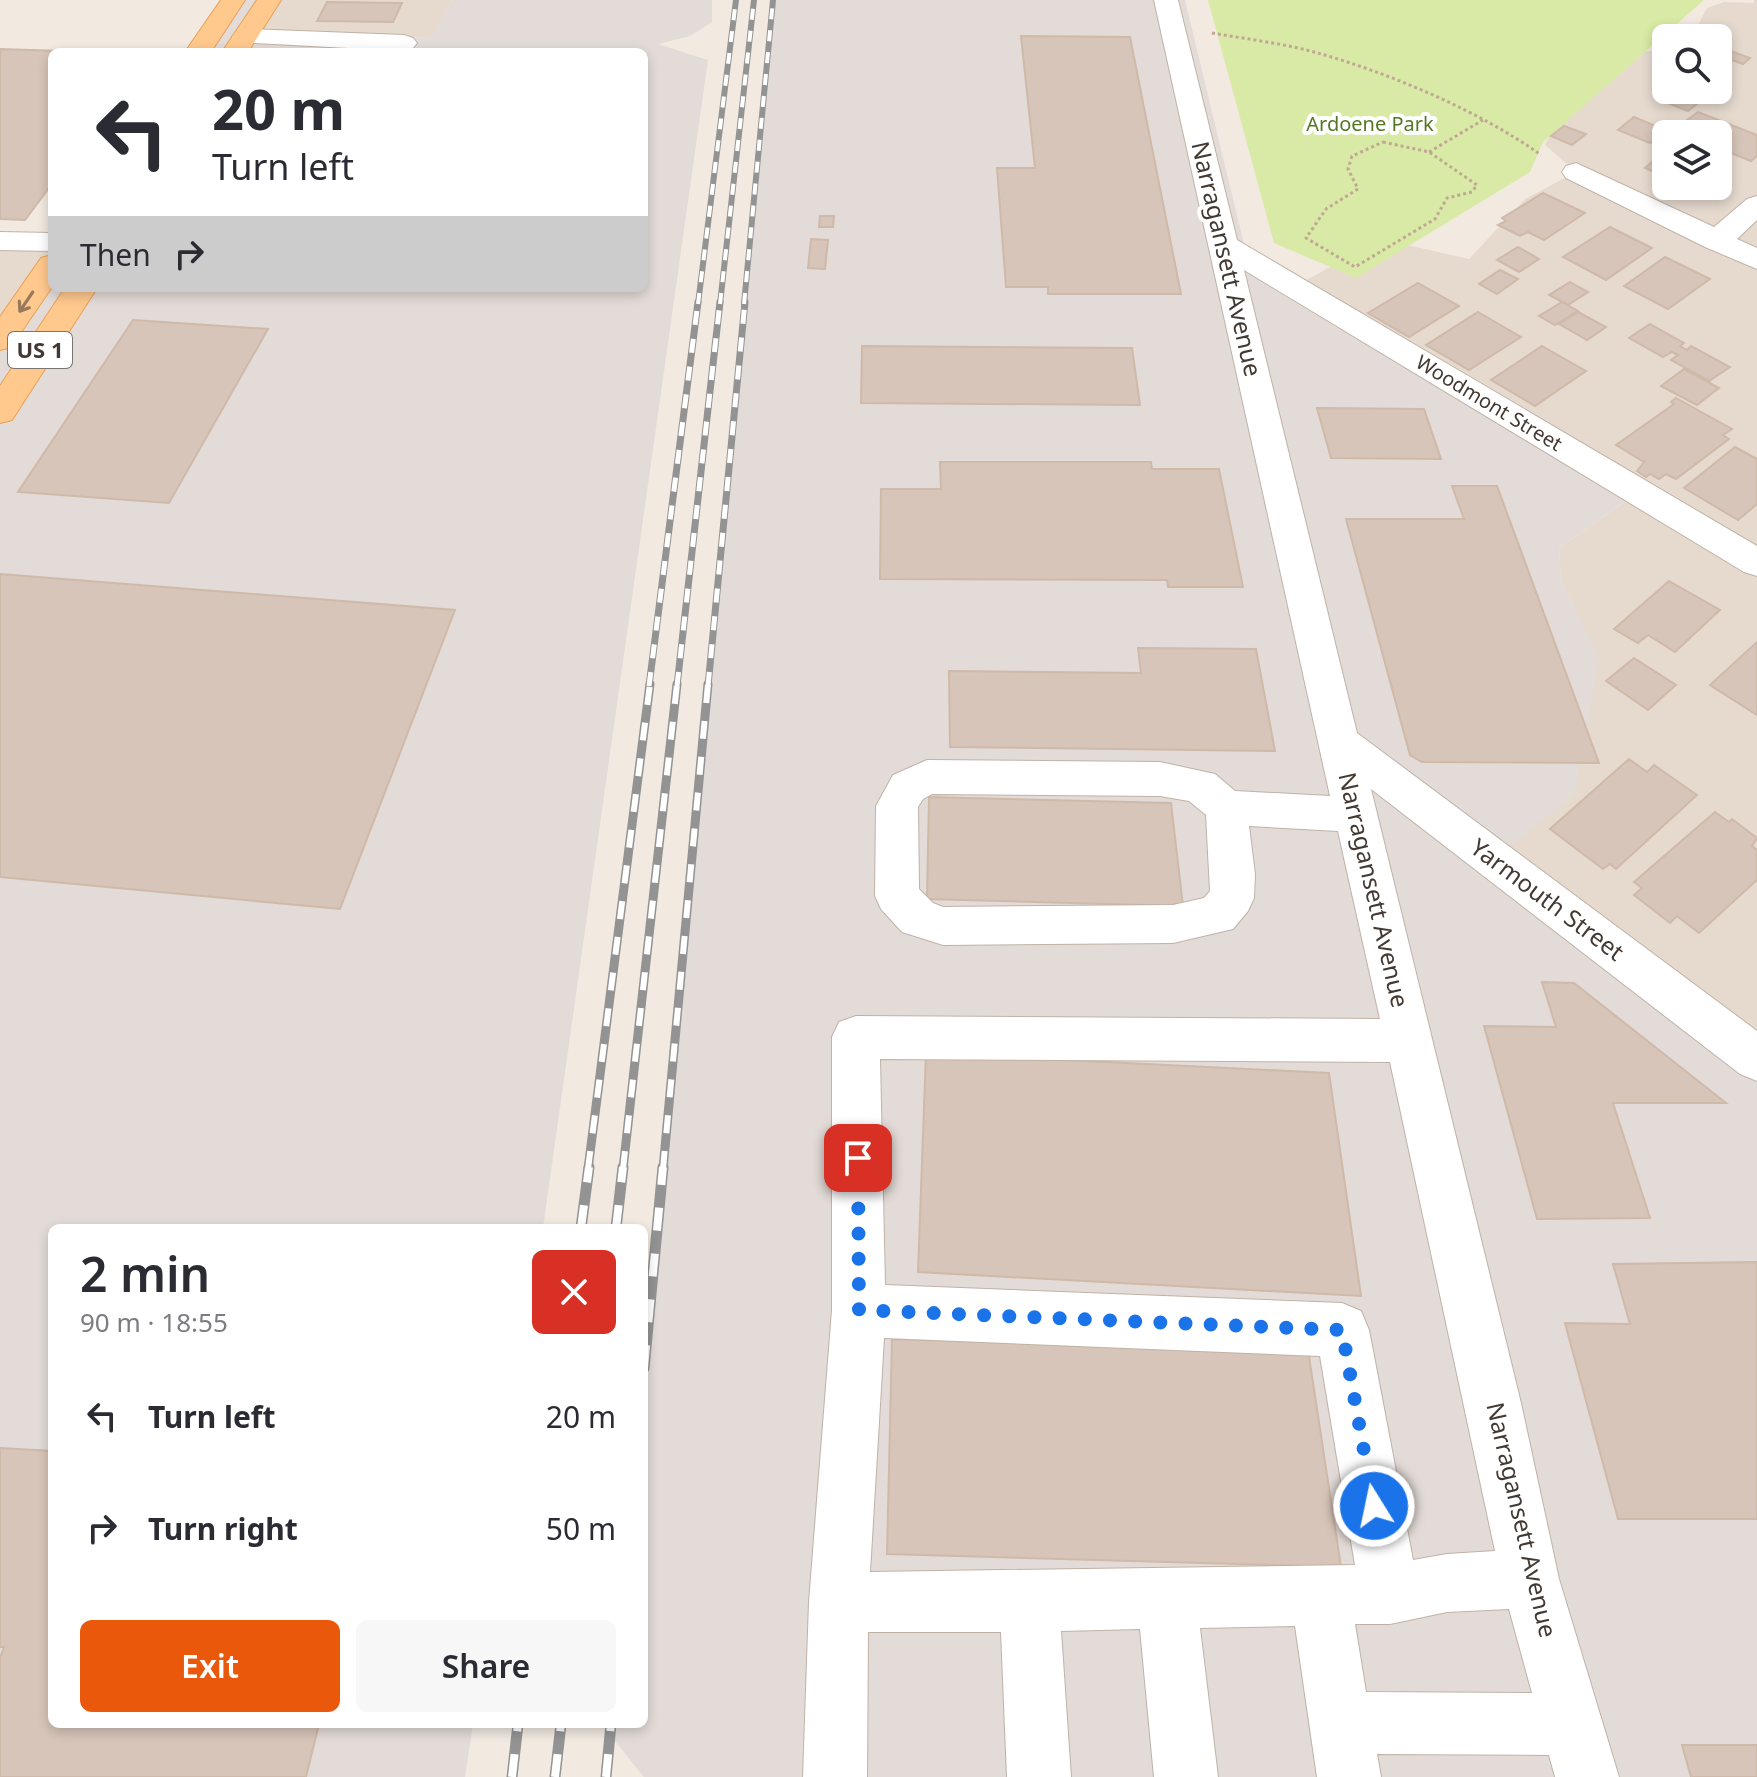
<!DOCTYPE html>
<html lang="en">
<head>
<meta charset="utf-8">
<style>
  :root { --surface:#fff; --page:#f7f7f7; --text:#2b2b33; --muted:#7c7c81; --accent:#ea580c }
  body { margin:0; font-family:"Noto Sans",sans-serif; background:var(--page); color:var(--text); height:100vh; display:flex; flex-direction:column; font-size:30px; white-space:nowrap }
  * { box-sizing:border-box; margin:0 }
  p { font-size:26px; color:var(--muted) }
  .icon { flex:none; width:44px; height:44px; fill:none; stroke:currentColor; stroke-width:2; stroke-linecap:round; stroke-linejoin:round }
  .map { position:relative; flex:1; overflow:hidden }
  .details { position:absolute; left:48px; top:1224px; width:600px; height:504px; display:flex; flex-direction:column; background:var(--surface); border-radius:12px; box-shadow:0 4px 12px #0003 }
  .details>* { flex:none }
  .guide { position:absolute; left:48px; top:48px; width:600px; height:244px; border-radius:12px; box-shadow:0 4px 12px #0003; background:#fff; color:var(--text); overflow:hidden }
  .fabs { position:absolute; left:1652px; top:24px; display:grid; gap:16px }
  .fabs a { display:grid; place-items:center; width:80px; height:80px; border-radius:12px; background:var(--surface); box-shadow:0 4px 12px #0003; font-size:40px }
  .pin { position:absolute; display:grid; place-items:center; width:68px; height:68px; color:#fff; margin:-34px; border-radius:16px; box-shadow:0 4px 12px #0006 }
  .me { position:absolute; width:88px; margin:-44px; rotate:350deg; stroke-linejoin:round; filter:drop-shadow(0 0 6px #0008) }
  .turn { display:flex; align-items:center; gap:28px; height:168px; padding:0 32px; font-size:36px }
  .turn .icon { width:104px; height:104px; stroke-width:2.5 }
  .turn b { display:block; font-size:56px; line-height:68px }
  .then { display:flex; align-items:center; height:76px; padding:0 32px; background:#0003; gap:16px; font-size:30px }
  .round { display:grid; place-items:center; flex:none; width:84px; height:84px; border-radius:12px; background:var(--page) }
  .overview { display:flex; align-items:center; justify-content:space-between; height:136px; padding:0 32px }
  h1 { font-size:48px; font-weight:600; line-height:60px }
  .action { display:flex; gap:16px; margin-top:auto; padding:16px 32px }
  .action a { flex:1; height:92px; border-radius:12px; background:var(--accent); color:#fff; font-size:32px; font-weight:600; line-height:92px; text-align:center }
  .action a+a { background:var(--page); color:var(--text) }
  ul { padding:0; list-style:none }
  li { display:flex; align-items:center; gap:24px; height:112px; padding:0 32px }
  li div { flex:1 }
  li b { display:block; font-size:30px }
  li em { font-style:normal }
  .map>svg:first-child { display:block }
  .residential { fill:#e6dacf; fill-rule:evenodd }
  .industrial { fill:#e3dbd7 }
  .green { fill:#d9eaa6 }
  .building { fill:#d7c5b9; stroke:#cfb9a9; stroke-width:2 }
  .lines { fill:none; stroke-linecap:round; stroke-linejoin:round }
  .minor-casing { stroke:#c0b2a6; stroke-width:2 }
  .major-casing { stroke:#eaa057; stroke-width:2 }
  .path { stroke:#c0a894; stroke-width:3; stroke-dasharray:3 3; stroke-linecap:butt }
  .minor { fill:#fff; fill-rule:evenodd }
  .major { fill:#ffc88d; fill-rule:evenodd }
  .rail-far3-casing { stroke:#939393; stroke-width:6 }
  .rail-far2-casing { stroke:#939393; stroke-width:7 }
  .rail-far1-casing { stroke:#939393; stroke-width:9 }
  .rail-casing { stroke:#939393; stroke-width:11 }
  .rail-far3 { stroke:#fff; stroke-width:4; stroke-dasharray:11; stroke-linecap:butt }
  .rail-far2 { stroke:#fff; stroke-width:5; stroke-dasharray:14; stroke-linecap:butt }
  .rail-far1 { stroke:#fff; stroke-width:6; stroke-dasharray:18; stroke-linecap:butt }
  .rail { stroke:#fff; stroke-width:8; stroke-dasharray:23; stroke-linecap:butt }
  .oneway { stroke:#98795b }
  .route { stroke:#1a73e8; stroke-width:14; stroke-dasharray:0 25.2 }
  .labels { text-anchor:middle; stroke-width:8; stroke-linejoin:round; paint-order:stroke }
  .far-park-label { font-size:20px; fill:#547723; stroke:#fff }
  .far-street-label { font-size:20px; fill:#433932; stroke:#fff }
  .shield { fill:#fff; stroke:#7b7470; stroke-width:2 }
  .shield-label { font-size:22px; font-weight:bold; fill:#433932 }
  .street-label { font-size:24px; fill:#433932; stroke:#fff }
</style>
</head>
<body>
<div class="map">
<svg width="1757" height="1777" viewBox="0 0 1757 1777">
  <rect width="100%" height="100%" fill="#f2eae1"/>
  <!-- residential -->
  <g class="residential">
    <path d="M263,0H452L432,38L246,34Z"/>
    <path d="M1754,0H1757V1064L1495,864L1599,659L1561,581L1559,548L1633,496L1294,287L1373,243L1403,244L1469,259L1525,199L1576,172L1545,145L1559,118L1623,51H1666V90H1718V38H1691L1707,8L1724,2L1754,3ZM1666,134H1718V186H1666Z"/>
    <path d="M0,236L52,239V260L0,337Z"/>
  </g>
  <!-- industrial -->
  <g class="industrial">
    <path d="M233,0H263L246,34L431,38L452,0H712V22L690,36L658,44L708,60L543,1228H52V1724H473L465,1777H0V337L52,260V288H644V52H195Z"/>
    <path d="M773,0H1185L1249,265L1634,495L1559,548L1561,581L1599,658L1575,793L1496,858L1757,1064V1777H644L601,1724H644V1341Z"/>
  </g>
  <!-- green -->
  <path class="green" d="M1208,0H1704L1543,142L1530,172L1356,278L1274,243Z"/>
  <!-- building -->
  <g class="building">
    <path d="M327,2L402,3L393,22L317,21Z"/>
    <path d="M1021,36L1130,37L1181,294H1048V287H1006L997,168H1035Z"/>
    <path d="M1722,48L1750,58L1743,64L1718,55Z"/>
    <path d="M0,49L93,52H52V184L25,220L0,219Z"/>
    <path d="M1668,90H1679L1703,99L1688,111L1657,99Z"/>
    <path d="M1698,112L1757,135V156L1751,161L1718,148V134H1684L1674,130Z"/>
    <path d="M1634,117L1665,130L1650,143L1618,130Z"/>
    <path d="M1564,126L1586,134L1572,145L1551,136Z"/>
    <path d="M1666,150V177L1645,168Z"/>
    <path d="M1543,193L1585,213L1544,240L1528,232L1520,236L1498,225L1506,221L1502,218Z"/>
    <path d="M820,216H834L833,227H819Z"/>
    <path d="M1610,227L1652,248L1606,280L1563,257Z"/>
    <path d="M811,239L828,240L825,269L808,268Z"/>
    <path d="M1518,247L1539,259L1519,272L1497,260Z"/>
    <path d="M1665,257L1710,279L1668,309L1624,286Z"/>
    <path d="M1500,270L1518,279L1497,294L1479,284Z"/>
    <path d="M1570,282L1588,292L1568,305L1549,295Z"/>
    <path d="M1418,283L1459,306L1409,337L1368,313Z"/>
    <path d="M1562,302L1578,311L1555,325L1539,316Z"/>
    <path d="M1478,312L1521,337L1469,370L1426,345Z"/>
    <path d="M1578,312L1606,327L1587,340L1559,324Z"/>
    <path d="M133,320L268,329L169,503L18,492Z"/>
    <path d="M1650,324L1684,343L1680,346L1687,350L1691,346L1730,367L1709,381L1671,360L1678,355L1672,352L1663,357L1629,338Z"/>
    <path d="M862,346L1132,348L1140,405L861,403Z"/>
    <path d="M1542,346L1586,371L1535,406L1491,380Z"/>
    <path d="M1684,369L1719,388L1697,405L1661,386Z"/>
    <path d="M1676,398L1732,429L1723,435L1729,439L1676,479L1666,474L1659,479L1650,474L1646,477L1637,471L1644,462L1616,445L1674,404L1671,402Z"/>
    <path d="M1317,408L1424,409L1441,459L1331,458Z"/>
    <path d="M1735,447L1757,459V504L1738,520L1684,488Z"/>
    <path d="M940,462H1151L1152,469H1219L1243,587H1168L1167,580L880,579L881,489H941Z"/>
    <path d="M1452,486H1497L1599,763L1422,762L1410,755L1346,519H1464Z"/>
    <path d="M0,574L455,610L340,909L0,877Z"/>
    <path d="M1669,581L1720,610L1675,652L1648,635L1638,643L1614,629Z"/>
    <path d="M1757,642V715L1710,685Z"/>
    <path d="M1138,648L1256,649L1275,751L950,747L949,671L1141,673Z"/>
    <path d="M1634,658L1676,685L1648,710L1606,681Z"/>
    <path d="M1629,759L1647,772L1654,765L1697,795L1616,869L1610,864L1603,869L1550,829Z"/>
    <path d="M929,797L1171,803L1183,906L927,899Z"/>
    <path d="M1715,812L1729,822L1732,819L1757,838L1752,846L1757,850V880L1699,933L1677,916L1670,923L1634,895L1642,888L1634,882Z"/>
    <path d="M1542,982L1574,983L1726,1103H1613L1650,1218L1537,1219L1484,1026L1556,1027Z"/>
    <path d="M926,1053L1329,1073L1361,1296L918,1272Z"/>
    <path d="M1757,1262V1519H1618L1565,1323L1630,1324L1613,1264Z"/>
    <path d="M892,1339L1308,1350L1341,1567L887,1554Z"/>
    <path d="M0,1448L52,1451V1724H319L306,1777H0V1658L4,1647H0Z"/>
    <path d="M1682,1745H1757V1777H1691Z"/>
  </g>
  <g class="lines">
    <defs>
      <g id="minor">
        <path d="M1154,0H1178L1237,240L1757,546V576L1744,572L1244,270L1357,733L1757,1031V1081L1740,1074L1371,789L1521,1403L1559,1579L1619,1777H1555L1549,1755L1377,1754L1381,1777H1317L1295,1626L1200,1628L1218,1777H1154L1140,1629L1061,1631L1071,1777H1007L1001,1632H868L867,1777H803L809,1602L832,1310V1037L839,1022L856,1016L1380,1019L1338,831L1249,826L1255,874L1254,898L1248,911L1233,929L1173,943L943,945L902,932L881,909L875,896L876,806L893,775L927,760L1160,762L1215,774L1235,791L1330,796ZM932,794L1160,796L1189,801L1206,815L1210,891L1204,898L1173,905L943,907L933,903L919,889L918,807L923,799ZM880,1059L1390,1062L1495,1551L1447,1554L1413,1560L1369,1330L1361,1311L1342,1303L885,1285ZM884,1338L1320,1356L1355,1565L870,1572ZM1509,1609L1532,1693L1366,1692L1355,1624H1390L1447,1612Z"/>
        <path d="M245,29L404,35L413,38L417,43L413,48L404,51L236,42L232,37L236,32Z"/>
        <path d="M1576,163L1714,227L1747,199L1757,196V220L1737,239L1757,248V269L1705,247L1566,178L1562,172L1566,166Z"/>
        <path d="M0,232L52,233V251L0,250Z"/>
      </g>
      <g id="major">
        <path d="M221,0H245L211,52H185Z"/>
        <path d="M257,0H281L248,52H222Z"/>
        <path d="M52,255V287L11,347L0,350V317L41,258Z"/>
        <path d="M65,288H97L12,420L0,423V386Z"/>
      </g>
    </defs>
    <!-- minor casing -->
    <use href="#minor" class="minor-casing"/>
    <!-- major casing -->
    <use href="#major" class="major-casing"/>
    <!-- path -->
    <g class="path">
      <path d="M1212,33C1246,39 1281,43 1314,52C1387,72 1480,111 1541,155"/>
      <path d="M1383,142L1429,152L1477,185L1472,192L1447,198L1435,219L1355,267L1306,238L1326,209L1358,189L1348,169L1352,156Z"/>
      <path d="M1429,152L1483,120"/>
    </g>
    <!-- minor -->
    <use href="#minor" class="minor"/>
    <!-- major -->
    <use href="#major" class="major"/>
    <defs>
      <g id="rail-far3">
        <path d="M698,304L736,0"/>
        <path d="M720,304L754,0"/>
        <path d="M744,304L773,0"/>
      </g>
      <g id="rail-far2">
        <path d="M649,686L698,302"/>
        <path d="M677,686L720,302"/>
        <path d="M708,686L745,302"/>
      </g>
      <g id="rail-far1">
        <path d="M588,1169L650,684"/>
        <path d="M623,1169L677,684"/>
        <path d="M663,1169L708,684"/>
      </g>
      <g id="rail">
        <path d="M581,1228L589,1167"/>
        <path d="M616,1228L623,1167"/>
        <path d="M644,1368L663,1167"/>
        <path d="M512,1777L518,1724"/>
        <path d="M555,1777L561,1724"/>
        <path d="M606,1777L611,1724"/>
      </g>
    </defs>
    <!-- rail-far3 casing -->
    <use href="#rail-far3" class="rail-far3-casing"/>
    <!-- rail-far2 casing -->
    <use href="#rail-far2" class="rail-far2-casing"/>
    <!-- rail-far1 casing -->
    <use href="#rail-far1" class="rail-far1-casing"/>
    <!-- rail casing -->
    <use href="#rail" class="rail-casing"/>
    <!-- rail-far3 -->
    <use href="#rail-far3" class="rail-far3"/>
    <!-- rail-far2 -->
    <use href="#rail-far2" class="rail-far2"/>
    <!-- rail-far1 -->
    <use href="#rail-far1" class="rail-far1"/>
    <!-- rail -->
    <use href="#rail" class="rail"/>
  </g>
  <!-- one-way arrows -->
  <defs><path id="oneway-shaft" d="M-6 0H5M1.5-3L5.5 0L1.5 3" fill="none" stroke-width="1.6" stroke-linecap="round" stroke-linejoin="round" transform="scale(2)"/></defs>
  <use class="oneway" href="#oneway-shaft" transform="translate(26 302) rotate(124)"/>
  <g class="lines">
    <!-- route -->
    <path class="route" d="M858,1158L859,1310L1342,1330L1374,1506"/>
  </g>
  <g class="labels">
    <!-- far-park labels -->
    <g class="far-park-label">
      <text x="1370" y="131">Ardoene Park</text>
    </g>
    <!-- far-street labels -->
    <g class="far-street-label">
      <text transform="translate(1489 403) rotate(31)" y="7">Woodmont Street</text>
    </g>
    <!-- shield labels -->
    <rect class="shield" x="8" y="332" width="64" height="36" rx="6"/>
    <g class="shield-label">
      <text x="40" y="358">US 1</text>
    </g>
    <!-- street labels -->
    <g class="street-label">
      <text transform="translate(1226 259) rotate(77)" y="8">Narragansett Avenue</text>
      <text transform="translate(1373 890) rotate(77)" y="8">Narragansett Avenue</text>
      <text transform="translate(1547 900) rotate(37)" y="8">Yarmouth Street</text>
      <text transform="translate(1521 1520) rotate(77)" y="8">Narragansett Avenue</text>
    </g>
  </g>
</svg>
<div class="fabs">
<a><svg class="icon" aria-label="search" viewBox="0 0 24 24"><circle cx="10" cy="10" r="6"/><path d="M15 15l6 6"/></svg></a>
<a><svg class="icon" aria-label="layers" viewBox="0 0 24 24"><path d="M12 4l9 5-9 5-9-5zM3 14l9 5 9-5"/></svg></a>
</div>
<div class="pin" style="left:858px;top:1158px;background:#d93025"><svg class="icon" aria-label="arrive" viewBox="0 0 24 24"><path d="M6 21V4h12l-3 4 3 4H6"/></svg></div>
<svg class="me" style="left:1374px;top:1506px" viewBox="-20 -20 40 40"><circle r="17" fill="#1a73e8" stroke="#fff" stroke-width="3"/><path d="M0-11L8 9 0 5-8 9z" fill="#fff"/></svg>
<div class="guide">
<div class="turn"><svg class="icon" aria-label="left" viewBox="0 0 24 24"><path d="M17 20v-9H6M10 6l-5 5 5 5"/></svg><div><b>20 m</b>Turn left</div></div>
<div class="then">Then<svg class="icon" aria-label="right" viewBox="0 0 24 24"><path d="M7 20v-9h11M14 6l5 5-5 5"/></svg></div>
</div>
<section class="details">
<div class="overview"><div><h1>2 min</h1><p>90 m · 18:55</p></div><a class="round" style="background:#d93025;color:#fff"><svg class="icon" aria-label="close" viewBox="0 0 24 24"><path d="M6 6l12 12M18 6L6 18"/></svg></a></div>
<ul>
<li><svg class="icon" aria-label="left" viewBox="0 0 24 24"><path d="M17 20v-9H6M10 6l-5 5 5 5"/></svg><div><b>Turn left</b></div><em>20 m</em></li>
<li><svg class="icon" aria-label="right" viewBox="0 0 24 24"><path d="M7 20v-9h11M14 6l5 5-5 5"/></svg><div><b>Turn right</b></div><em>50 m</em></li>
</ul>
<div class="action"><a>Exit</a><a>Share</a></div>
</section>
</div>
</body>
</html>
